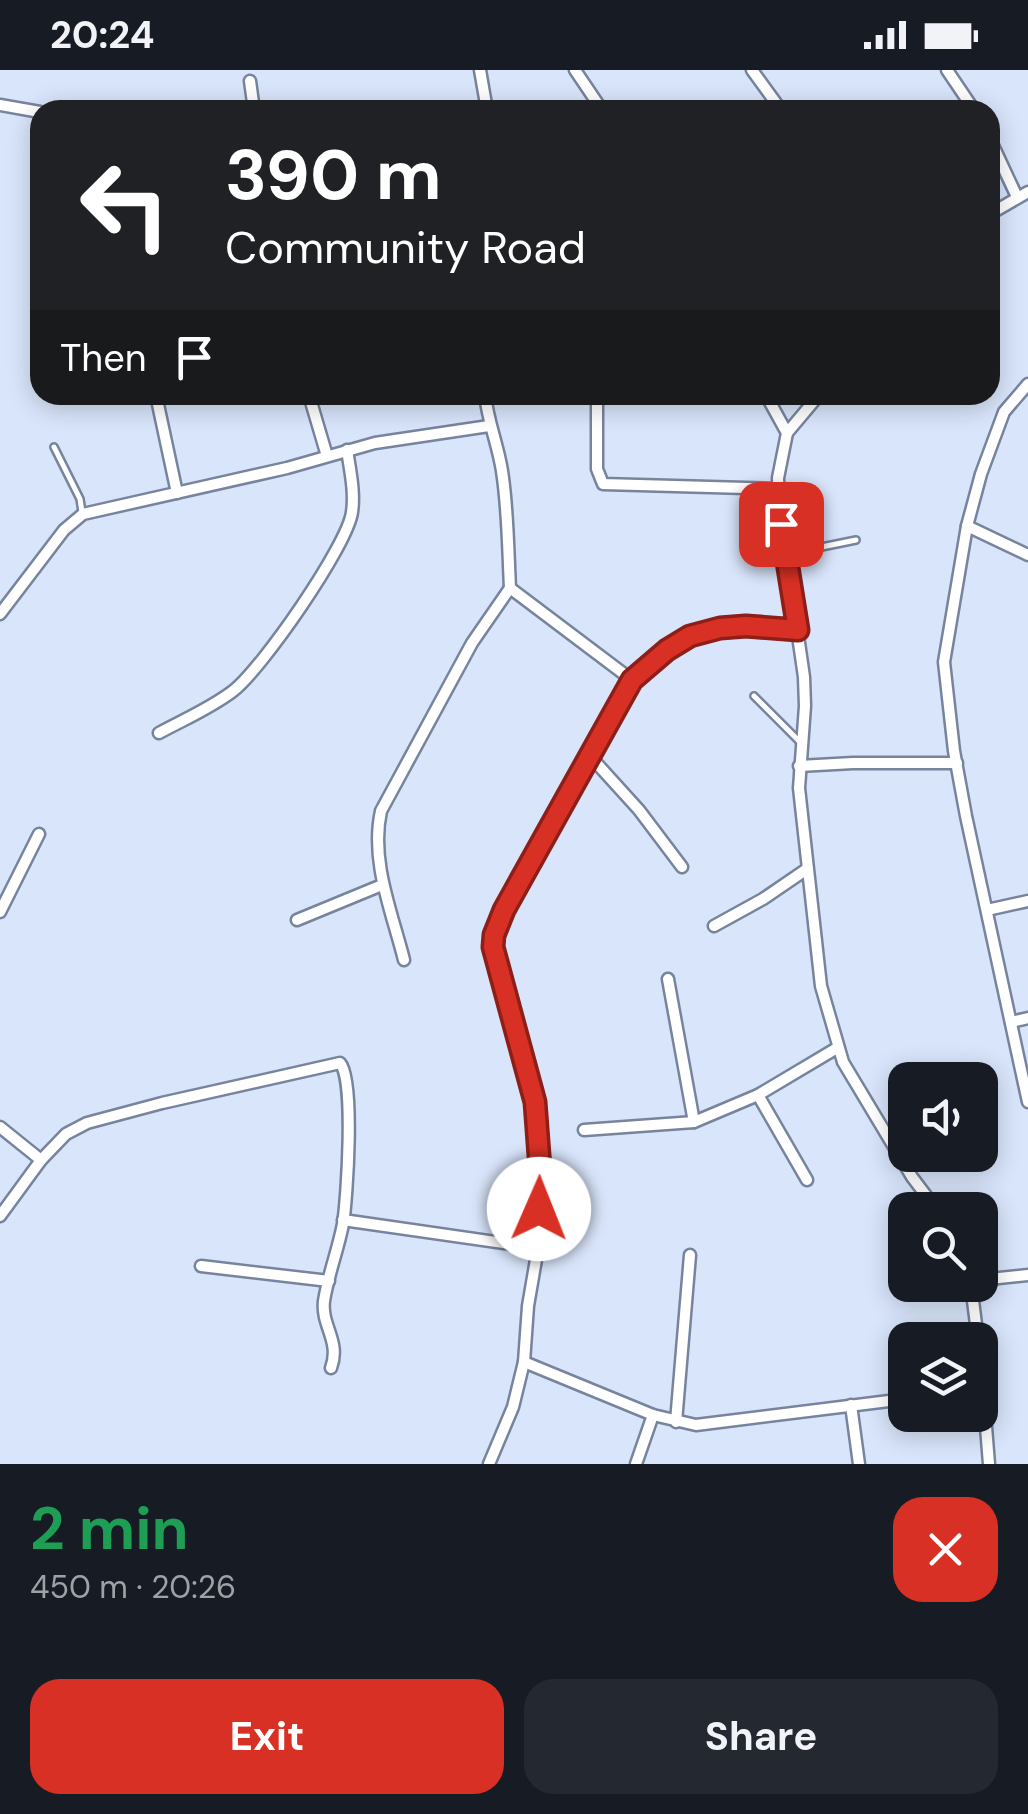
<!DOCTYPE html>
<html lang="en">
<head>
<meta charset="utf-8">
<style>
  :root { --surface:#171b24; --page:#242831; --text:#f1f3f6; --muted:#9ea1a6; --accent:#d93025 }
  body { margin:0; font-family:"DM Sans",sans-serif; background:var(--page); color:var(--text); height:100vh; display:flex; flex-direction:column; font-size:38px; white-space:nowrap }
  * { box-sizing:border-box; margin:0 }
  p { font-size:32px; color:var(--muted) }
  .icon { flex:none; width:55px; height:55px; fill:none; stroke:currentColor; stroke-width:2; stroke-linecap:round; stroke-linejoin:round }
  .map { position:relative; height:1394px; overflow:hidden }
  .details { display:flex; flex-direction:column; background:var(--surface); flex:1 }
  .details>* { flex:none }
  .banner { position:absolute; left:30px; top:30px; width:970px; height:305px; border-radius:30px; box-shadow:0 5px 25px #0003; background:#202124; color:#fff; overflow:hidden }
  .tools { position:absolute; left:888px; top:992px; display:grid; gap:20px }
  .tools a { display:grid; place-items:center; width:110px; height:110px; border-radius:20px; background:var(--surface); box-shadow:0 5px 25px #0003; font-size:50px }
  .pin { position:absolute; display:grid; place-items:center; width:85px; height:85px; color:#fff; margin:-42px; border-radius:20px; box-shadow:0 5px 15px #0006 }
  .me { position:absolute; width:110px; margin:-55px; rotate:1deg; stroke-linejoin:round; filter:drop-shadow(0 0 8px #0008) }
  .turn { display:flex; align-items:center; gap:35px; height:210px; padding:0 30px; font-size:45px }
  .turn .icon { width:130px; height:130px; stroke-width:2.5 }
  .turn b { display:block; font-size:70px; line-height:85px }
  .then { display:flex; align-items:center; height:95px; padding:0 30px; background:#0003; gap:20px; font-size:38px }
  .round { display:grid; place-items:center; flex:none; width:105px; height:105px; border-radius:30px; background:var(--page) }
  .summary { display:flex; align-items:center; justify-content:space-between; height:170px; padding:0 30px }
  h1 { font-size:60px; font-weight:700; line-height:75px; color:#1e9e55 }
  .button { display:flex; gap:20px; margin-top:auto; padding:20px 30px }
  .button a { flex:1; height:115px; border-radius:30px; background:var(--accent); color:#fff; font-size:40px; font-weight:700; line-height:115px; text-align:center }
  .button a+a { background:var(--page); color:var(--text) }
  .status { display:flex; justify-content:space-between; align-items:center; height:70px; padding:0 50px; background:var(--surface); direction:ltr }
  .status svg { height:28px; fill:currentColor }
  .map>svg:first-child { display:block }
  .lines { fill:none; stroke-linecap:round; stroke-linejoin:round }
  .lane-casing { stroke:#77849d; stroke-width:10 }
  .street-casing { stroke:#77849d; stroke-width:15 }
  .lane { stroke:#fff; stroke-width:5 }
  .street { stroke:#fff; stroke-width:10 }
  .route-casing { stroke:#8d1f18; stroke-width:25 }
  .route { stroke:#d93025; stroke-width:18 }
</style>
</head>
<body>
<div class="status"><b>20:24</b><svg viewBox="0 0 49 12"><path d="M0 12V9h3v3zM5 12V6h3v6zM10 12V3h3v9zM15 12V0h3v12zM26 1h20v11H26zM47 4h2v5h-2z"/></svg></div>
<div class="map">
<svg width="1028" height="1394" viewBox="0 0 1028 1394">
  <rect width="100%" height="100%" fill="#d9e5fb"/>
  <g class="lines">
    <defs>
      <g id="lane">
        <path d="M54,377L80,429L82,442"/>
        <path d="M787,484L856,470"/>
        <path d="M754,626L799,671"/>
      </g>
      <g id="street">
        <path d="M480,0L487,40"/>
        <path d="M575,0L602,40"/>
        <path d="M752,0L781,40"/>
        <path d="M947,0L974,40"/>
        <path d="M250,11L254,40"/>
        <path d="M0,35L40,42"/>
        <path d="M990,69L1017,127"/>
        <path d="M990,144L1028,122"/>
        <path d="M1028,314L1004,342L981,404L967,456L944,592L954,681L966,746L1028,1032"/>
        <path d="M156,325L177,423"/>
        <path d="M309,325L327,386"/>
        <path d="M485,325C488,352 498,375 502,401C508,439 508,479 510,518L632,610"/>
        <path d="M766,325L787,363L778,408L779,435L804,607L805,636L799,718L821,916L843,992L912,1107L937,1140"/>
        <path d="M597,328V399L603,414L778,419"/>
        <path d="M787,363L819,325"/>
        <path d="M967,456L1028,485"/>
        <path d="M0,544L64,460L83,444L287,398L375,373L489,356"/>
        <path d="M159,663C183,650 211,638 233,621C261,600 348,475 352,442C355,422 350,400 347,380"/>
        <path d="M590,686L639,740L682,797"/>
        <path d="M799,696L853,693H957"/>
        <path d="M987,840L1028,831"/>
        <path d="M0,842L39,764"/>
        <path d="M297,850L382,815"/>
        <path d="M714,856L763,829L807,799"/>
        <path d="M404,890C392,842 370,791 381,741L472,573L510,518"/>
        <path d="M668,909L694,1052"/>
        <path d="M1011,952L1028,948"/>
        <path d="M758,1025L807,1110"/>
        <path d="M0,1057L41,1090"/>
        <path d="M584,1060L694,1052L758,1025L837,978"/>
        <path d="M0,1146L41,1090L66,1064L87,1053L162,1033L340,993C355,1010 347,1128 343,1154C338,1180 328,1205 324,1231C321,1256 341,1271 331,1298"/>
        <path d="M343,1150L538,1178"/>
        <path d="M201,1196L329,1211"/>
        <path d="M980,1210L1028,1205"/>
        <path d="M971,1215L978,1270"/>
        <path d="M980,1282L989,1394"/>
        <path d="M524,1292L653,1345L696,1355L905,1329"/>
        <path d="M851,1335L859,1394"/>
        <path d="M676,1352L690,1185"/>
        <path d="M489,1394L513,1337L524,1292L528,1236L538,1178L540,1099L535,1032L493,877L497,854L632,610C698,552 713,554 798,560"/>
        <path d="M636,1394L653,1345"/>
      </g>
    </defs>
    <!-- lane casing -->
    <use href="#lane" class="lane-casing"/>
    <!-- street casing -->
    <use href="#street" class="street-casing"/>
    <!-- lane -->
    <use href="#lane" class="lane"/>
    <!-- street -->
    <use href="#street" class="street"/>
  </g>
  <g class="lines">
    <defs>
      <path id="route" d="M539,1139L540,1099L535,1032L493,877L494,865L504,840L632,610L667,580L690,566L720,558L746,556L798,560L781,454"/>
    </defs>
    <!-- route casing -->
    <use href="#route" class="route-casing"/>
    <!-- route -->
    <use href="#route" class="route"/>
  </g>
</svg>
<div class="tools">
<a><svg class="icon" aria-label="sound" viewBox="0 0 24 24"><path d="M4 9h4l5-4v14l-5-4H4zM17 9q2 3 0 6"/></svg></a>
<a><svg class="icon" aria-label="search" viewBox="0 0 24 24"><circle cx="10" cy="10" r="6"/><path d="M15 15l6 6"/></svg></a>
<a><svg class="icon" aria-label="layers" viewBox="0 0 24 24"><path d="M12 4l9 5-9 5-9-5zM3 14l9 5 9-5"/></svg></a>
</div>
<div class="pin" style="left:781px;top:454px;background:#d93025"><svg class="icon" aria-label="arrive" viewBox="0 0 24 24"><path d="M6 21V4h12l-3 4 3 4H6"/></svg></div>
<svg class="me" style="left:539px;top:1139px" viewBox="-20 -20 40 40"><circle r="19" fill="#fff"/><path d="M0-13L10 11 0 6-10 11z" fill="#d93025"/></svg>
<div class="banner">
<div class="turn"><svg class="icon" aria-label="left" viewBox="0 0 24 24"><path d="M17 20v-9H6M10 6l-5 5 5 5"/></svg><div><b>390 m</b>Community Road</div></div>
<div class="then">Then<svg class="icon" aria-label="arrive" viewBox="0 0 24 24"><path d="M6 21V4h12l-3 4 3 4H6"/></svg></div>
</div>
</div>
<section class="details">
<div class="summary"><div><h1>2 min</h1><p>450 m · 20:26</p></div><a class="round" style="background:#d93025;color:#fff"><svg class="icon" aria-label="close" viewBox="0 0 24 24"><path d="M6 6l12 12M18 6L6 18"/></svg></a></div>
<div class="button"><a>Exit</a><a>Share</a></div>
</section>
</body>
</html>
